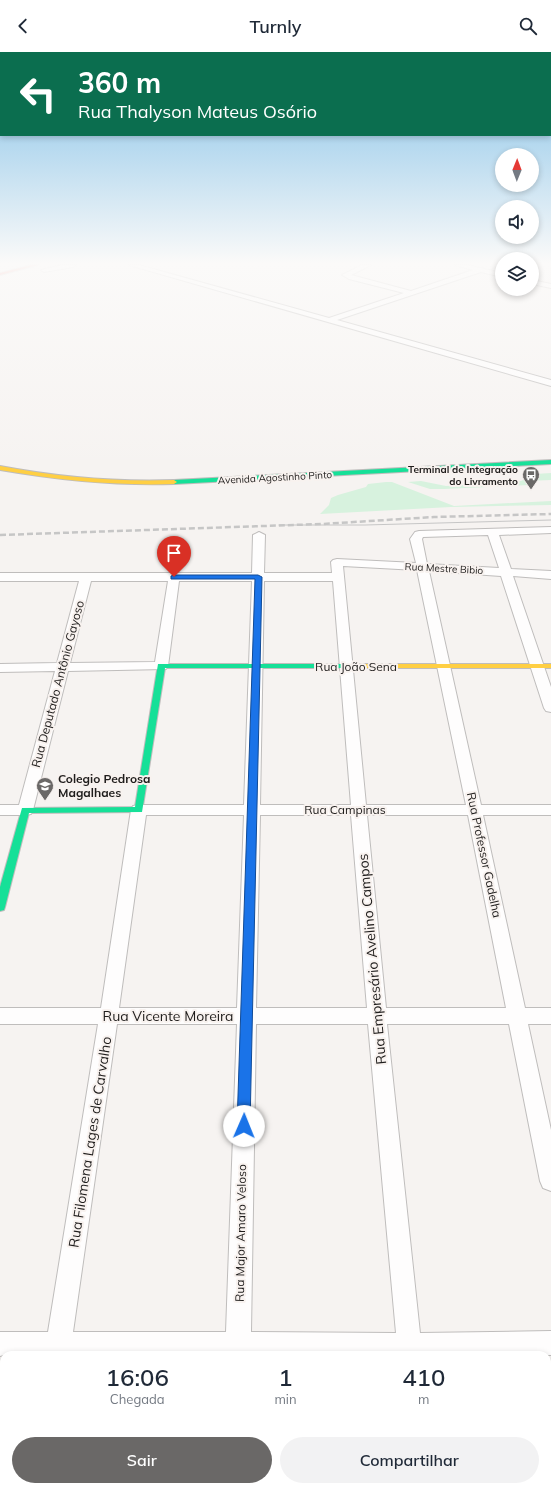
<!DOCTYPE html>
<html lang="pt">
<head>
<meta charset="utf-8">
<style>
  :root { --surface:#fff; --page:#f2f2f3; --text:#1f2937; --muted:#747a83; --accent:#6a6867 }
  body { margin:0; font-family:Mulish,sans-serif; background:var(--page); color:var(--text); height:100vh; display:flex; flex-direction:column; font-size:15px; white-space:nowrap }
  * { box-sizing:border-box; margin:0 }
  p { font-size:13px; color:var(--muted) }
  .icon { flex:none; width:22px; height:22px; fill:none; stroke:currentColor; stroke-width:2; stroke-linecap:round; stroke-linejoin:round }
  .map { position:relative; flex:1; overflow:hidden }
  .drawer { position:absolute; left:0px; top:1299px; width:551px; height:140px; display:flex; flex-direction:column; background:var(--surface); border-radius:12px 12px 0 0; box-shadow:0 2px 6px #0003 }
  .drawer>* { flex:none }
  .banner { position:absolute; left:0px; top:0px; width:551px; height:84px; box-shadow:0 2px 6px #0003; background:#0b6e4f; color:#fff; overflow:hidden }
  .needle { width:26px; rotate:1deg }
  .controls { position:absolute; left:495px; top:96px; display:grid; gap:8px }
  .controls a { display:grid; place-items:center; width:44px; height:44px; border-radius:50%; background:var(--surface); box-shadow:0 2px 6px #0003; font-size:20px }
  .pin { position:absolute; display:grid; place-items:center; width:34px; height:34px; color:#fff; margin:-41px -17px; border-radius:50% 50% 50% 0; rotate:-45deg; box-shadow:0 0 4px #0007 }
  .pin .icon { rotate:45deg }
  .me { position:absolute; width:44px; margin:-22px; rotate:1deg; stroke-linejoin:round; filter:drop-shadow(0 0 3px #0008) }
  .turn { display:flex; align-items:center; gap:14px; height:84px; padding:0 12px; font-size:18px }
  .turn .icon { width:52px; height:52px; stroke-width:2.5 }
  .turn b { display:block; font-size:28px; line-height:34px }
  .eta { display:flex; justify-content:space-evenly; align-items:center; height:68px; text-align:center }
  .eta b { font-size:24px; font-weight:600; line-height:28px }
  .button { display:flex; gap:8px; margin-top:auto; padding:8px 12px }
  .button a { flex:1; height:46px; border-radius:24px; background:var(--accent); color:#fff; font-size:16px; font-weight:600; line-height:46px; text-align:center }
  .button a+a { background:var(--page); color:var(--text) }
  header { display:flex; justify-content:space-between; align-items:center; height:52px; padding:0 12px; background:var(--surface); font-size:18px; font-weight:600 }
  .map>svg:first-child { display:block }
  .green { fill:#d7f2de }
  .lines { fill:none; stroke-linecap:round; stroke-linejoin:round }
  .street-casing { stroke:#bfbdbc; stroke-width:2 }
  .fast-casing { stroke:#bfbdbc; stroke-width:2 }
  .slow-casing { stroke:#bfbdbc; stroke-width:2 }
  .jam-casing { stroke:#bfbdbc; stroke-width:2 }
  .street { fill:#fefdfd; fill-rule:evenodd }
  .fast { fill:#16e098; fill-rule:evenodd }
  .slow { fill:#ffcf43; fill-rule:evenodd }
  .jam { fill:#f24e42; fill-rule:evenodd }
  .tram { stroke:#c6c6c6; stroke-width:1 }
  .rail { stroke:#c6c6c6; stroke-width:2.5; stroke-dasharray:6 3; stroke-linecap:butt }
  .route { fill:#1a73e8; stroke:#114b97 }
  .labels { text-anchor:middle; stroke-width:4; stroke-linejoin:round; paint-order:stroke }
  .far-poi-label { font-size:10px; font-weight:bold; fill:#1f1d1c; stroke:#f8f2ef; text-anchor:end }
  .far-street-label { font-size:10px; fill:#1f1d1c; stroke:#f8f2ef }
  .street-label { font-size:12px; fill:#1f1d1c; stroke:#f8f2ef }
  .poi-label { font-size:12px; font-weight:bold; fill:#1f1d1c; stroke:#f8f2ef; text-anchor:start }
  .near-street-label { font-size:14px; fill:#1f1d1c; stroke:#f8f2ef }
</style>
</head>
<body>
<header><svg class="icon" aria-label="back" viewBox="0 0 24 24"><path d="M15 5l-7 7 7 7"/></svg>Turnly<svg class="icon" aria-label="search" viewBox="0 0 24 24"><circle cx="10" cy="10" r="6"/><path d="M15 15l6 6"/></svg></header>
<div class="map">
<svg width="551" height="1439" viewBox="0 0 551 1439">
  <rect width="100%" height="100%" fill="#f6f3f1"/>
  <!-- green -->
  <g class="green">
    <path d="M551,421V428L527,429L529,433L444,437H430L408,430L421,429L446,434L521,429L535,422Z"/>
    <path d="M386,430H392L454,454L551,449V453L451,455L320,462L329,453L331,446L338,443L366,435L368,432Z"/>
  </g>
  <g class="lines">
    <defs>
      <g id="street">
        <path d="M62,213H76L73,215L44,220L41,218Z"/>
        <path d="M129,213H139L329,266L404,241L349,227L342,223L362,213H371L351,223L411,239L473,218L455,213H467L502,221V225L481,220L337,268L551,328V334Z"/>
        <path d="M532,228L551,232V236L532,232Z"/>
        <path d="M551,475V481L499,483L511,517L551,519V527L513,524L551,635V660L546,659L544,656L501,524L429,519L481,753H551V763H483L525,956H551V972H528L551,1078V1139L543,1136L540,1129L509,972H387L420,1281L551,1279V1303H4L0,1304V1280H48L98,972H0V956H101L131,758L133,754L139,753H244L252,529H179L168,614L166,617L68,619L33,758L31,762L25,763H0V753H19L55,619L0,620V612L57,611L79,529H0V521H252L253,483L259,480L265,483L264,521H332L331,510L333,508L337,507L416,511L410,487L415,480L419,479ZM488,483L499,516L427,512L422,487L423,485ZM343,514L417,518L466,753H366ZM91,529H168L155,610L70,611ZM264,529H333L351,753H260ZM146,763H244L237,956H119ZM260,763H351L367,956H256ZM367,763H468L506,956H386ZM117,972H237L226,1280H73ZM256,972H368L396,1281L251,1280Z"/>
        <path d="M25,1435H51L50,1439H24Z"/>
        <rect x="221" y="1435" width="26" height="4"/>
        <path d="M408,1435H434L435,1439H409Z"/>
      </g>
      <g id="fast">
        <path d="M551,408V412L174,432L171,430L174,428Z"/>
        <path d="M158,612H352L356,614L352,616H165L142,760L29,761L5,855L4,858L0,859V835L22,756L135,755Z"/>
      </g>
      <g id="slow">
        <path d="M0,414C58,425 115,430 174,428L177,430L174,432C115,434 58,428 0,418Z"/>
        <path d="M349,612H551V616H349L348,614Z"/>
      </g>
      <path id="jam" d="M31,213H38L0,223V221Z"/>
    </defs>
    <!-- street casing -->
    <use href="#street" class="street-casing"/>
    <!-- fast casing -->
    <use href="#fast" class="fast-casing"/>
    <!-- slow casing -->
    <use href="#slow" class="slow-casing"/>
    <!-- jam casing -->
    <use href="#jam" class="jam-casing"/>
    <!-- street -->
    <use href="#street" class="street"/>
    <!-- fast -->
    <use href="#fast" class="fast"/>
    <!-- slow -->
    <use href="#slow" class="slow"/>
    <!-- jam -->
    <use href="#jam" class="jam"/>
    <!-- tram -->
    <path class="tram" d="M279,473H365L551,468"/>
    <!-- rail -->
    <path class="rail" d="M0,483L322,472L434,465L551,462"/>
  </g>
  <!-- sky -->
  <linearGradient id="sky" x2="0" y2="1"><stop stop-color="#7fbfe7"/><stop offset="0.51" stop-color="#fbfaf9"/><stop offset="1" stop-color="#fbfaf9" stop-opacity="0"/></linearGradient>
  <rect width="551" height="414" fill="url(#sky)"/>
  <!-- route -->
  <path class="route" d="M174,523H258L262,525L250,1074L248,1078L244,1080L239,1078L237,1074L255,527H171V524Z"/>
  <!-- icons -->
  <defs>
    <symbol id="bus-pin" viewBox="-11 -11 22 30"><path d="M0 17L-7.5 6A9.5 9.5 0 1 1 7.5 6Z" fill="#6a6867" stroke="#f8f2ef"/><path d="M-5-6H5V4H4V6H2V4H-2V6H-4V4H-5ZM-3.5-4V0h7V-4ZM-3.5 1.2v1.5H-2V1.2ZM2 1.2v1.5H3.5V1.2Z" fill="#fff"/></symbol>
    <symbol id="school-pin" viewBox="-11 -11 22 30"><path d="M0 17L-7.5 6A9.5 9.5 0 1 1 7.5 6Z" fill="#6a6867" stroke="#f8f2ef"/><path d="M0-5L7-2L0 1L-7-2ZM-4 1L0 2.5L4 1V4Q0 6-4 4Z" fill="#fff"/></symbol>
  </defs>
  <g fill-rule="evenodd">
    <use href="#bus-pin" x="521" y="413" width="20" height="27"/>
    <use href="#school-pin" x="35" y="724" width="20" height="27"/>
  </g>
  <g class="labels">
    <!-- far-poi labels -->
    <g class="far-poi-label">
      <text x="518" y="421">Terminal de Integração<tspan x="518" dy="12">do Livramento</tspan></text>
    </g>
    <!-- far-street labels -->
    <g class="far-street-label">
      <text transform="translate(275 425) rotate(-3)" y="4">Avenida Agostinho Pinto</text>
      <text transform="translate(444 516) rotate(3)" y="4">Rua Mestre Bibio</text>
    </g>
    <!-- street labels -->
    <g class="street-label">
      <text x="356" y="619">Rua João Sena</text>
      <text transform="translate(58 632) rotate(-75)" y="4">Rua Deputado Antônio Gayoso</text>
      <text x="345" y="762">Rua Campinas</text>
      <text transform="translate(484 803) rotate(78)" y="4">Rua Professor Gadelha</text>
      <text transform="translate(241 1181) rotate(-89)" y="4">Rua Major Amaro Veloso</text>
    </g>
    <!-- poi labels -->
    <g class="poi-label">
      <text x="58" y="731">Colegio Pedrosa<tspan x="58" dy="14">Magalhaes</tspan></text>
    </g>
    <!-- near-street labels -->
    <g class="near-street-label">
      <text transform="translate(372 907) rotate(-95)" y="5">Rua Empresário Avelino Campos</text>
      <text x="168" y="969">Rua Vicente Moreira</text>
      <text transform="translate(90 1090) rotate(-81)" y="5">Rua Filomena Lages de Carvalho</text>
    </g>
  </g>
</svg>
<div class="controls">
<a><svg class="needle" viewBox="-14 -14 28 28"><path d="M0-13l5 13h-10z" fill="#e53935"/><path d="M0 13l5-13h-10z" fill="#747a83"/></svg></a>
<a><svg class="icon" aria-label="sound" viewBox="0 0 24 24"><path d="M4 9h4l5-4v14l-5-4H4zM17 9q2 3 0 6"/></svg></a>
<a><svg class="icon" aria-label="layers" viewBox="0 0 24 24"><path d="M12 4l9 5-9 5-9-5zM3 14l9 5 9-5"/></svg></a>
</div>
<div class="pin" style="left:174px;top:525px;background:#d93025"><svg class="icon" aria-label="arrive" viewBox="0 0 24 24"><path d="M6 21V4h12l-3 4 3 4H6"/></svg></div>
<svg class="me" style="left:244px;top:1074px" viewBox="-20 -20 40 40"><circle r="19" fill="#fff"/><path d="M0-13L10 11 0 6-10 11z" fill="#1a73e8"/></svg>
<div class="banner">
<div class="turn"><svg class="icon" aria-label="left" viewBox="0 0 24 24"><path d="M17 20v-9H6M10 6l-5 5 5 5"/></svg><div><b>360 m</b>Rua Thalyson Mateus Osório</div></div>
</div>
<section class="drawer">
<div class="eta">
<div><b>16:06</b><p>Chegada</p></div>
<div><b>1</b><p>min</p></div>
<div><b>410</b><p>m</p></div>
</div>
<div class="button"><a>Sair</a><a>Compartilhar</a></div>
</section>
</div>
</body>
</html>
